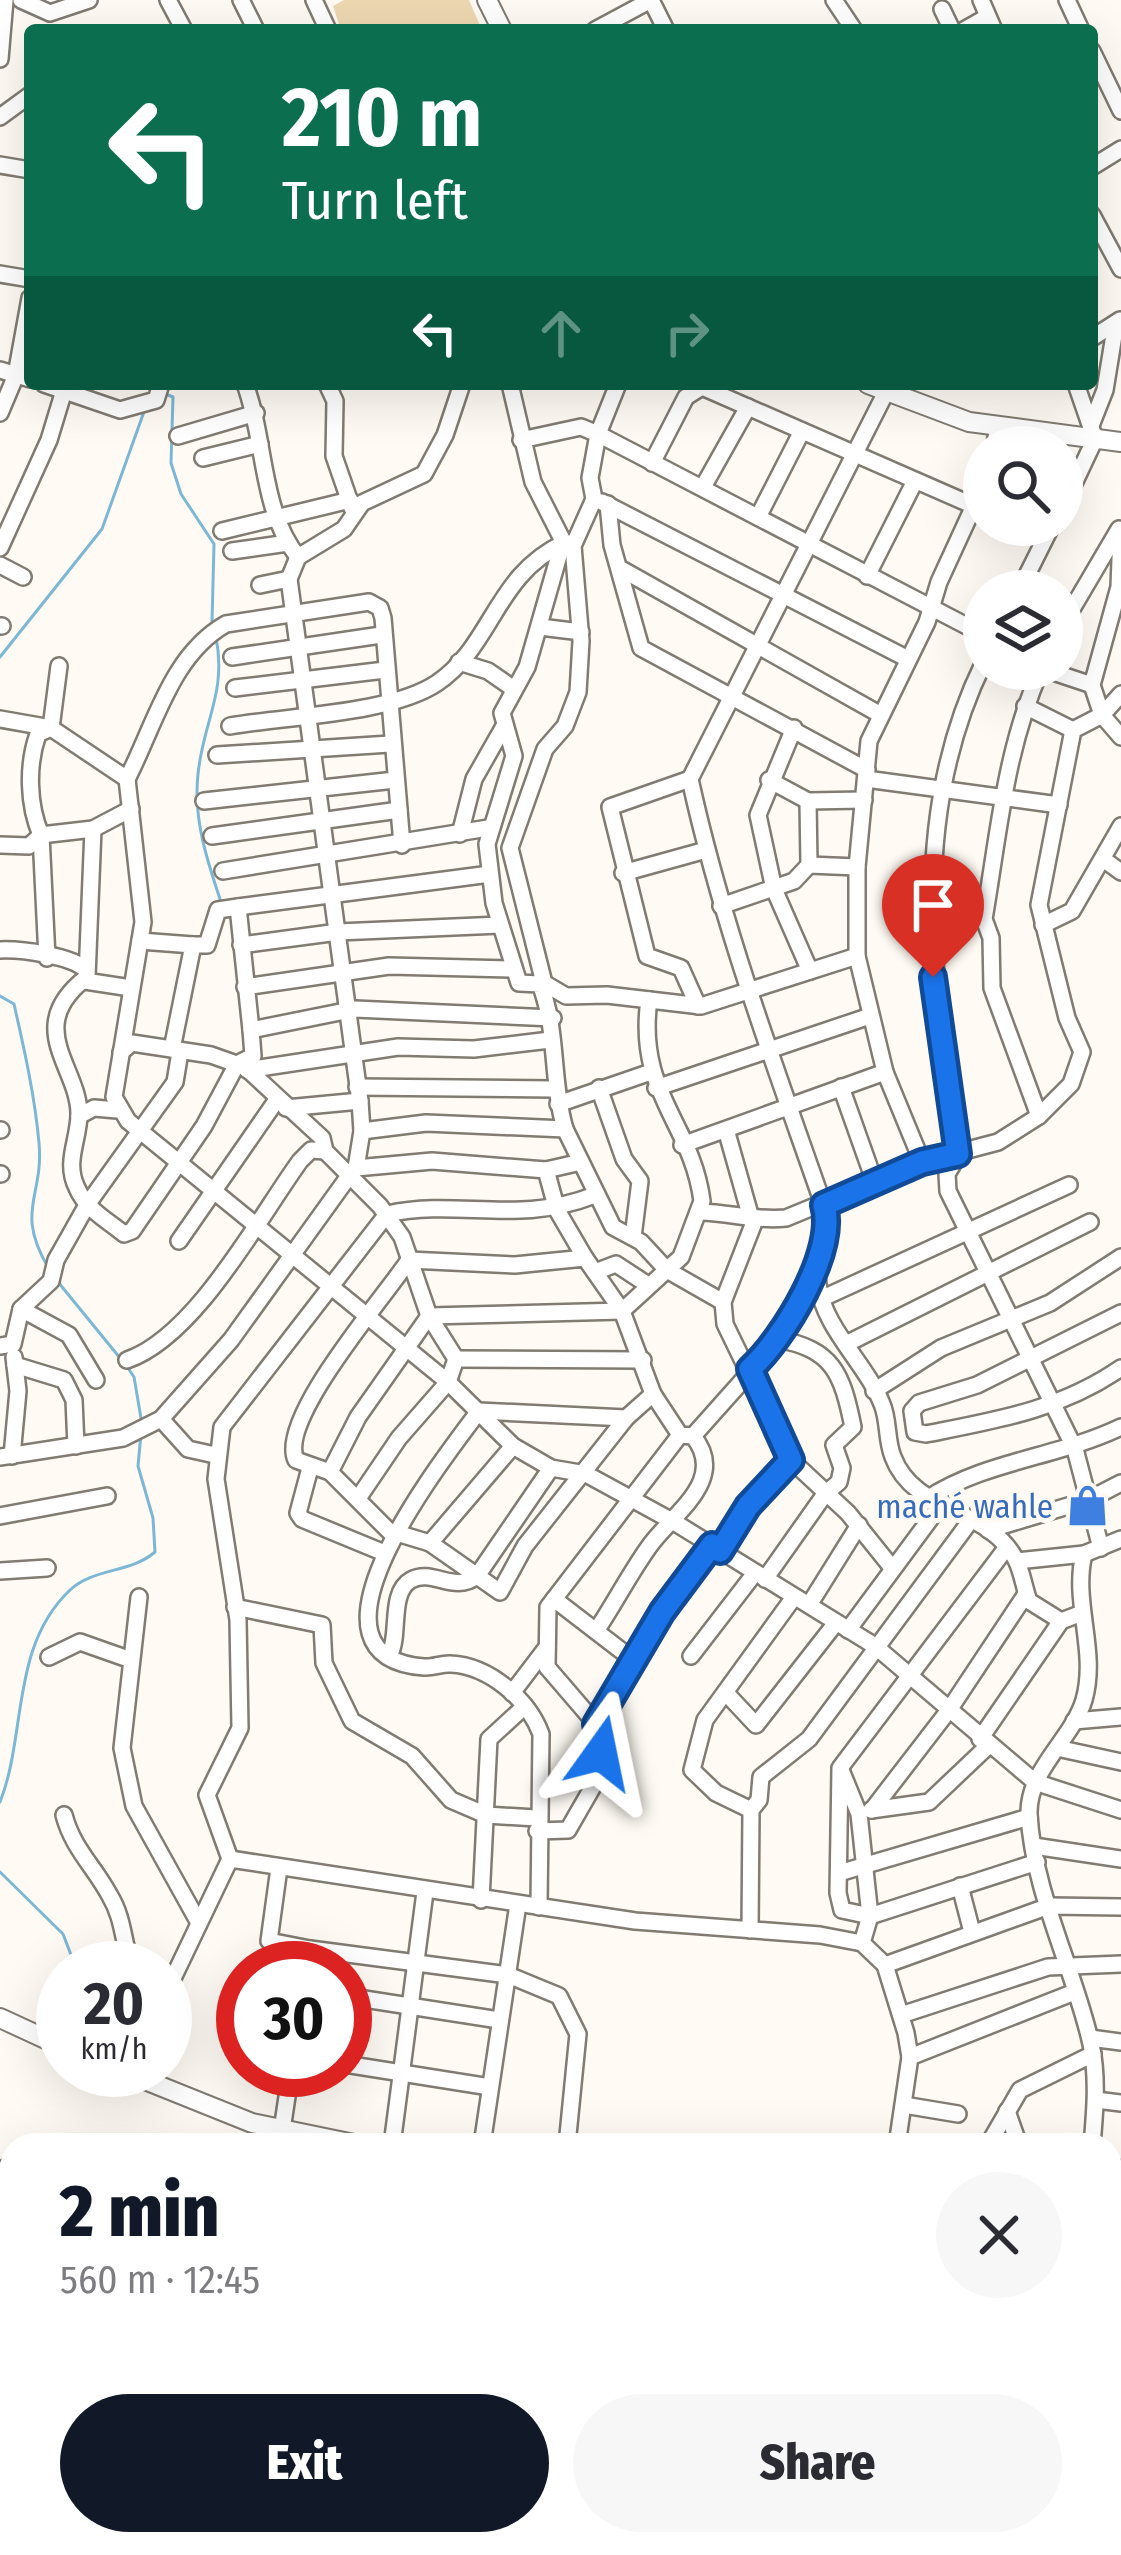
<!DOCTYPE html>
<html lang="en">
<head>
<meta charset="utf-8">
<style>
  :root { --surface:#fff; --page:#f7f7f7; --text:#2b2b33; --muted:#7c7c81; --accent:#111827 }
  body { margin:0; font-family:"Fira Sans Condensed",sans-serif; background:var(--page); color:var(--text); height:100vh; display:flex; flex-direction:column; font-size:45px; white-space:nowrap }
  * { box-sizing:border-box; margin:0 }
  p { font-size:39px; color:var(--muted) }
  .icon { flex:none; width:66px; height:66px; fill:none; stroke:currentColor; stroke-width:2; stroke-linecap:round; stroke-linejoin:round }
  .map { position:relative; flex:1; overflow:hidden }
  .sheet { position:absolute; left:0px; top:2133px; width:1122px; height:423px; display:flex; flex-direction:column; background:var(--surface); border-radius:36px 36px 0 0; box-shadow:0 12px 48px #0002 }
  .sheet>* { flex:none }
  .hud { position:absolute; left:24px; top:24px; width:1074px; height:366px; border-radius:12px; box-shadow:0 12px 48px #0002; background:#0b6e4f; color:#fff; overflow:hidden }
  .buttons { position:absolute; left:963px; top:426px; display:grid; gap:24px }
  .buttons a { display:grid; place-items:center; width:120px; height:120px; border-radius:50%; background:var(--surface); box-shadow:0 12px 48px #0002; font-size:60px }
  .speed { position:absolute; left:36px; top:1941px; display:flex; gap:24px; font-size:60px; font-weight:700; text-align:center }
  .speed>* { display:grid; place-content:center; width:156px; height:156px; border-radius:50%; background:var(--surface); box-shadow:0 12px 48px #0002; line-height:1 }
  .speed small { font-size:30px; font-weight:400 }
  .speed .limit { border:18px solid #d22; background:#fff; color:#111 }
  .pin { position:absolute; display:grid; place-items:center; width:102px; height:102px; color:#fff; margin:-123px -51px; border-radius:50% 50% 50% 0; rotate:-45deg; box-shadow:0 0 12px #0007 }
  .pin .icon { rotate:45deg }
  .me { position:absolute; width:132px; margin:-66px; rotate:12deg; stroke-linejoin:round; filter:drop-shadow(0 0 9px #0008) }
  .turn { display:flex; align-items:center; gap:42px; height:252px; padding:0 60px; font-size:54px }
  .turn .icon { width:156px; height:156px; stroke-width:2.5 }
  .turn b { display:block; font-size:84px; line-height:102px }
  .lanes { display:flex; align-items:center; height:114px; padding:0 60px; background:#0003; justify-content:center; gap:60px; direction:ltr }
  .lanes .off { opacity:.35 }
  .round { display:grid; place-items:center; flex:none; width:126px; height:126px; border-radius:63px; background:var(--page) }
  .overview { display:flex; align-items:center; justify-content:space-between; height:204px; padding:0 60px }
  h1 { font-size:72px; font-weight:800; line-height:90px; color:var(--accent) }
  .cta { display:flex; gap:24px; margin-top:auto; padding:24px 60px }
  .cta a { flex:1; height:138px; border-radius:72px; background:var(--accent); color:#fff; font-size:48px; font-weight:800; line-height:138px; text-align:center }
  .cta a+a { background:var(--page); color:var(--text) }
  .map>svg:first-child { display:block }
  .green { fill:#eed8b2 }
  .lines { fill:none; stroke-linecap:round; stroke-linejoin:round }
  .stream { stroke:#7cb7d5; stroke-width:3 }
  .minor-casing { stroke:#817b71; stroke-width:20 }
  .major-casing { stroke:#817b71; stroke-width:22 }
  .minor { stroke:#fff; stroke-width:15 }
  .major { stroke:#fff; stroke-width:18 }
  .route-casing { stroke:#114b97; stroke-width:30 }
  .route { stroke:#1a73e8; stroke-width:21 }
  .labels { text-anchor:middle; stroke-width:10; stroke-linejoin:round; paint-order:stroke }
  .shop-label { font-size:33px; fill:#366cbe; stroke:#fffbf4; text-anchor:end }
</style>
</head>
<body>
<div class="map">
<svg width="1121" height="2555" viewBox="0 0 1121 2555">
  <rect width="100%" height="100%" fill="#fffbf4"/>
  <!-- green -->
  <path class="green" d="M344,0H469L482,30H341L333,6Z"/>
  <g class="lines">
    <!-- stream -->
    <g class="stream">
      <path d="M163,393L173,397L171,463L181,494L214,544L212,622"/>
      <path d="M216,637C227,693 203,722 198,774C193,819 207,860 221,902"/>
      <path d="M0,657L102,529L145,409"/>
      <path d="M0,996L14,1004C24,1048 35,1097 39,1143C44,1198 14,1210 49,1269"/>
      <path d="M58,1282L120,1358"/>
      <path d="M126,1365L134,1377L142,1424"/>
      <path d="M0,1802C27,1734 10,1647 70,1590C93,1568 131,1573 155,1552L153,1518L138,1466L141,1434"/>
      <path d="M0,1872L63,1934L76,1968"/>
      <path d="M589,2544L604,2555"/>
    </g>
    <defs>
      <g id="minor">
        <path d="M21,0L50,13L89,0"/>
        <path d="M168,0L184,30"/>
        <path d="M241,0L256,30"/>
        <path d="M314,0L328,30"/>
        <path d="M834,0L854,30"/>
        <path d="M981,0L994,30"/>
        <path d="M1067,0L1081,30"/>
        <path d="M942,9L952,30"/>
        <path d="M595,30L651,0L666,30"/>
        <path d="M964,30L987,17"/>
        <path d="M1092,51L1121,111"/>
        <path d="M0,59L5,0"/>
        <path d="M0,117L30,95"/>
        <path d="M0,165L30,170"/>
        <path d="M1092,167L1121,149"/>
        <path d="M1092,215L1121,269"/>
        <path d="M0,274L30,279"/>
        <path d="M1092,338L1120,320"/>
        <path d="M0,370L30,379"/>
        <path d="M44,384L120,410L156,400L161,384"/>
        <path d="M245,384C266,440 260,509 298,557"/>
        <path d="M327,384L335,401L334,456L352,508"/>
        <path d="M462,384L445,435L424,474L362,503L344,529L298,557L289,579L360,1101L362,1131L356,1168L432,1161L546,1170L557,1210L585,1258"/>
        <path d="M510,384L533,482L564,543L571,544"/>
        <path d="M618,384L598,434L984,635"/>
        <path d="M886,392L690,779C722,925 774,1063 823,1204C833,1234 814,1255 818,1284C824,1329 866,1363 882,1404C889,1420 886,1440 893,1457C914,1513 987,1507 1015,1558C1022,1570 1024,1588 1029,1601L1061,1621"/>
        <path d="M0,413L16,375L30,298"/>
        <path d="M1092,423L1105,390L1116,323"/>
        <path d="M178,436L256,413"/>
        <path d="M521,440L581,427L598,434L590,478L594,499L573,546L581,641L578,692L565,726L545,749L510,848L544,983L566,996L607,995L701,1006L857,956"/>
        <path d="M994,447L998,428"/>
        <path d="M203,458L260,444"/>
        <path d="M652,463L686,397L702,387L981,509"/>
        <path d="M703,487L748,407"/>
        <path d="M602,502L908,659"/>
        <path d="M608,504L612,545L641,648L867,770"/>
        <path d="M1062,509L1095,439L1076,384"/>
        <path d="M758,517L802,431"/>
        <path d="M222,531L350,500"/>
        <path d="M1121,531L1119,587L1092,685L1102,715L1121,737"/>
        <path d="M0,548L49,440L66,384"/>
        <path d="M232,551L288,543"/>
        <path d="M0,565L23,577"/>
        <path d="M623,570L881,715"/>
        <path d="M867,576L915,481"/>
        <path d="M260,585L289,579"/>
        <path d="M1019,591L1052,525"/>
        <path d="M0,626H2"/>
        <path d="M1062,626L1119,529"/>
        <path d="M540,627L581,632"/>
        <path d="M232,657L381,635"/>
        <path d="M459,662L488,671L514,689"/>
        <path d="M1044,669L1092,685"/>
        <path d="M235,688L385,670"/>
        <path d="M1025,706L1073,730"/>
        <path d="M0,719L51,728L127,779L143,922L114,1097L128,1121L448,1382L513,1446L551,1468L586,1474L674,1522L875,1646L1035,1782L1121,1810"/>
        <path d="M230,726C287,716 391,714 437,683C493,645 495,575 564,543"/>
        <path d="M794,728L758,815L774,889L810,971"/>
        <path d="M217,755L390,744"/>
        <path d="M127,779C155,725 171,655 226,624L369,602L380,608L383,618L402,845"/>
        <path d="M690,779L610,807L647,956L681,968L698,1006"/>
        <path d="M866,779L1059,805"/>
        <path d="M769,780L808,801L864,800"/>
        <path d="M204,801L395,780"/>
        <path d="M808,801L809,865"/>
        <path d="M93,829L87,977C22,1027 79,1067 79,1114C79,1140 64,1162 77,1188C86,1209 107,1220 124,1234L132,1231L204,1126L237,1064L253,1056L251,1030L355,1009L553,1018"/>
        <path d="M460,834L474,779L503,728"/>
        <path d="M212,836L399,810"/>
        <path d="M0,845L29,846L41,835L93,829L131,809"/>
        <path d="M1103,859L1121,872"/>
        <path d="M223,871L488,828"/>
        <path d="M623,873L706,850"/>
        <path d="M721,906L794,881L809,865L857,867"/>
        <path d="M238,907L490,874"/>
        <path d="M929,912L984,919"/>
        <path d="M1043,925L1072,911L1121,826"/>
        <path d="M140,941L193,945L172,1049"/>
        <path d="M193,945H207L218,910L238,907L251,1030"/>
        <path d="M241,945L338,932L500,925"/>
        <path d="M0,950C21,949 73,956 86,970"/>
        <path d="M47,958L41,835C28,805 27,765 38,734L51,728L59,666"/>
        <path d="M85,981L131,988"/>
        <path d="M245,987L389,966L514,969"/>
        <path d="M121,1052L132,1043L211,1055L245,1067L322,1138L325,1151L380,1206L402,1237L429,1316L456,1359L448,1382L399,1438L359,1497"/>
        <path d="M247,1070L398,1047L474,1049L550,1040"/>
        <path d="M885,1072L857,956V867L869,741L927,622L939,582L984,484"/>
        <path d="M357,1087L554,1089"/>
        <path d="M841,1087L875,1183"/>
        <path d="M599,1088L624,1159L640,1181L633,1237"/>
        <path d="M656,1088L870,1016"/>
        <path d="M558,1104L651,1072"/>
        <path d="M286,1108L360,1101"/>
        <path d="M79,1116L94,1108L117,1110"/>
        <path d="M1039,1116L992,988L991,938L984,919C999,832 1005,750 1041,669"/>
        <path d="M565,1129L613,1227L641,1242L667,1270L723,1302"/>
        <path d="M0,1130H1"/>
        <path d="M362,1131L426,1123L565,1129C551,1080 558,1030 540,984L519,983L494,903L487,844L514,756L502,713L527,667L560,552L569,543"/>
        <path d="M727,1133L753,1225L723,1302L725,1324L791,1460L848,1513L893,1569"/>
        <path d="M682,1145L885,1072L922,1162"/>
        <path d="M959,1154C934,987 906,820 984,662"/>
        <path d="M959,1154L947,1174L948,1191L1075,1449L1101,1548"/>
        <path d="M546,1170L581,1162"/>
        <path d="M0,1174H1"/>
        <path d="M700,1212C732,1213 756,1221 786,1218L922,1162L998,1142L1039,1116L1071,1084L1082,1052L1067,1018L1039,905L1073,730L1102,715L1121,694"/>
        <path d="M179,1241L276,1101"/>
        <path d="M595,1272L616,1264L648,1285"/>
        <path d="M823,1298L1069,1185"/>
        <path d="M21,1309L69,1335L96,1380"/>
        <path d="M1121,1313L977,1385L919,1403L912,1411L915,1432L926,1434C997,1420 1060,1410 1121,1368"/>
        <path d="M846,1344L1090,1222"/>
        <path d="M0,1346L13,1344L21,1309L51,1281L56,1260L87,1205L175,1082L180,1052"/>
        <path d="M456,1359L643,1360"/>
        <path d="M127,1360C195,1337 258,1219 300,1161L311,1150L325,1151"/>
        <path d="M15,1365L64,1380L74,1400L76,1446"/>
        <path d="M874,1391L941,1348L1050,1303L1121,1257"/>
        <path d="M161,1419L188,1449L215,1455"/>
        <path d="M693,1436L767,1353L817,1265"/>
        <path d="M12,1456L18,1391L14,1357"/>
        <path d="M0,1457L123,1438L161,1419L231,1340L354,1169"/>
        <path d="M310,1468L298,1513L302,1519L382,1552"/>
        <path d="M330,1472L358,1417L429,1316L622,1311L681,1257L702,1201C692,1123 636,1093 649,1000"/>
        <path d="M927,1499C984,1461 1059,1457 1121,1427"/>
        <path d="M0,1516L107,1496"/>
        <path d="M988,1530L1088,1500L1121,1483"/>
        <path d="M400,1534L430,1543L513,1446"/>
        <path d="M395,1537L330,1472L296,1460C277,1420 383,1299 409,1260L515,1265L585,1258L622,1311L653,1394L626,1418L525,1546L500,1592L430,1543"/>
        <path d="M720,1551L748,1506L791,1460"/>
        <path d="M1084,1554C1072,1602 1098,1651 1084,1700C1072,1740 1028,1769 1029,1814C1033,1892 1075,1971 1091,2044C1098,2078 1095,2111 1092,2145"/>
        <path d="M1017,1561L1084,1554L1121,1539"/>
        <path d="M0,1571L47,1568"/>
        <path d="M765,1579L825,1494L839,1482L842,1468L834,1445L853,1427C842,1373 833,1349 777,1339"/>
        <path d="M139,1597L122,1748L134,1806L199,1923"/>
        <path d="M554,1599L636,1662"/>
        <path d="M809,1605L859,1525"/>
        <path d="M235,1607L322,1625L324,1663L352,1721L412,1756L451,1800L486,1815L536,1818"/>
        <path d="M848,1630L942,1503"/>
        <path d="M596,1631C615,1603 631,1571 651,1544C675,1512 728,1479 693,1436L680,1435L653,1394"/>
        <path d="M390,1654C400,1634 389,1592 411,1580C433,1568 453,1594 477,1576L551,1468"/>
        <path d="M691,1656L755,1573"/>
        <path d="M49,1657L80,1642L131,1660"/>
        <path d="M512,1693L547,1647"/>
        <path d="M726,1693L756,1725L835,1624"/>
        <path d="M1074,1721L1121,1717"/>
        <path d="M596,1724L662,1612L712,1545"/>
        <path d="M980,1739L1061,1621L1082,1613"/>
        <path d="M1057,1748L1121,1762"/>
        <path d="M841,1770L859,1814L870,1916L1037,1862"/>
        <path d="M751,1810L716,1793L692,1770L705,1720L794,1597"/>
        <path d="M871,1810L929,1802L988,1746"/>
        <path d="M872,1810L949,1710L1026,1594"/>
        <path d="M64,1815C73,1849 94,1866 110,1896C124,1919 123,1944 132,1968"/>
        <path d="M537,1831L568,1830L595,1783L601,1753L596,1724L547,1667L548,1607L680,1435"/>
        <path d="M1034,1846L1121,1859"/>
        <path d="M230,1859L207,1795L240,1728L238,1620L216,1479L222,1427L387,1214C461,1198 515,1226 595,1195"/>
        <path d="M279,1868L269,1941L310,1949"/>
        <path d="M839,1873L1029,1817"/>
        <path d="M960,1886L972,1932"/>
        <path d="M481,1900L489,1739L525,1706"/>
        <path d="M539,1907L541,1734C528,1699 489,1666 451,1664C442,1663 433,1668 424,1667C285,1657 445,1457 479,1411L626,1418"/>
        <path d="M750,1930L751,1810L759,1800L761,1777L809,1739L971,1520"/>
        <path d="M862,1943L870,1916L842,1910L838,1893L840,1768L1007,1547"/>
        <path d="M885,1965L1049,1906L1121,1907"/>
        <path d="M307,1968L310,1949L508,1975L559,1996L578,2034L567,2145"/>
        <path d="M165,1995L230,1859L635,1921L820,1935L862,1943L885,1965L906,2033L910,2057L897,2145"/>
        <path d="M345,1996L499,2020"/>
        <path d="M901,2015L1048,1967L1121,1964"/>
        <path d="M1090,2038L1121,2042"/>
        <path d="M910,2057L1072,1993"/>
        <path d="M345,2064L490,2087"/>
        <path d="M1096,2100L1121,2103"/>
        <path d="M904,2105L958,2114"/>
        <path d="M1007,2111L1019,2145"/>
        <path d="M282,2130L291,2070"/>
        <path d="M392,2145L425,1892"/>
        <path d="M482,2145L518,1904"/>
        <path d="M988,2145L1020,2090L1093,2054"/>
        <path d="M1110,2167L1121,2169"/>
        <path d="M0,2194L5,2168H12"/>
        <path d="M0,2332L4,2410L0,2473"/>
        <path d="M0,2486L12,2488"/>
        <path d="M268,2544L273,2555"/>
        <path d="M413,2544L417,2555"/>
        <path d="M493,2544L495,2555"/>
        <path d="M862,2544L974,2555"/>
        <path d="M159,2555V2544"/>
        <path d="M366,2555V2544"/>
        <path d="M512,2555L516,2551L534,2555"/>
        <path d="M822,2555L825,2544"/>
        <path d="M1029,2555L1031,2544"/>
      </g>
      <g id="major">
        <path d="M487,0L502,30"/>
        <path d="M868,384L969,422L1121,442"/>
        <path d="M0,2018L63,2047"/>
        <path d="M120,2070L252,2123L359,2145"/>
        <path d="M1110,2254L1121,2255"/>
      </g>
    </defs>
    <!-- minor casing -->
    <use href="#minor" class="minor-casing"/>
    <!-- major casing -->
    <use href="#major" class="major-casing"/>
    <!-- minor -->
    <use href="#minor" class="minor"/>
    <!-- major -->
    <use href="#major" class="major"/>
  </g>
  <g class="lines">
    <defs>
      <path id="route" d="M601,1753L596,1724L662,1612L712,1545L720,1551L748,1506L791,1460L750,1369C784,1338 837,1251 824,1205L922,1162L958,1154L933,977"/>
    </defs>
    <!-- route casing -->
    <use href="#route" class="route-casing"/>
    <!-- route -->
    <use href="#route" class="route"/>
  </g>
  <!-- icons -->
  <defs>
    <symbol id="shop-bare" viewBox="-9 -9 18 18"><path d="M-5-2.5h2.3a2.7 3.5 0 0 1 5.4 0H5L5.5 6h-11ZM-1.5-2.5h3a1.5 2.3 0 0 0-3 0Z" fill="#3f7fe0" stroke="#fffbf4" stroke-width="2.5" paint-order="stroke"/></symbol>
  </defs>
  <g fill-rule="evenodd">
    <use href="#shop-bare" x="1058" y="1476" width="59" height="59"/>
  </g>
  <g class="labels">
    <!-- shop labels -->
    <g class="shop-label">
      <text x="1053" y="1518">maché wahle</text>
    </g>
  </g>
</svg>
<div class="buttons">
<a><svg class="icon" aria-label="search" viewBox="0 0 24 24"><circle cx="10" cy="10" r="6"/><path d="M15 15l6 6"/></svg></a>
<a><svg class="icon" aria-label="layers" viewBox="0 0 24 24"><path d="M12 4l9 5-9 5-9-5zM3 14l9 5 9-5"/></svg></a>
</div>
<div class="speed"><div>20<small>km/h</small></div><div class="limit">30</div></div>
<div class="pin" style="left:933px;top:977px;background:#d93025"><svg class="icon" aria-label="arrive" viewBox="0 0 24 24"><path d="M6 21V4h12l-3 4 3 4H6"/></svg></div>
<svg class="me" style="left:601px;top:1753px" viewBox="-20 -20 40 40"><path d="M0-17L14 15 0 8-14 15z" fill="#1a73e8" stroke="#fff" stroke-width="4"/></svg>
<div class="hud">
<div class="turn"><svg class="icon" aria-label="left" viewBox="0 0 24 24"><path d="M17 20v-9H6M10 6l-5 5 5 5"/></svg><div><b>210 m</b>Turn left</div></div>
<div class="lanes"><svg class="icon" aria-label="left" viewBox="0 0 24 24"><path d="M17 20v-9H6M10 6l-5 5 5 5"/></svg><svg class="icon off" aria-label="ahead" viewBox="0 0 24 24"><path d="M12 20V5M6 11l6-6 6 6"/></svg><svg class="icon off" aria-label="right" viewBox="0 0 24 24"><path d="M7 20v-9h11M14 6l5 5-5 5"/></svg></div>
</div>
<section class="sheet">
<div class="overview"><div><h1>2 min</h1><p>560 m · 12:45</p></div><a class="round"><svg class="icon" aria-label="close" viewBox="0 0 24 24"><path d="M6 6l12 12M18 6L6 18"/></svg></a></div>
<div class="cta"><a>Exit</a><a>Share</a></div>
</section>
</div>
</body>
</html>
